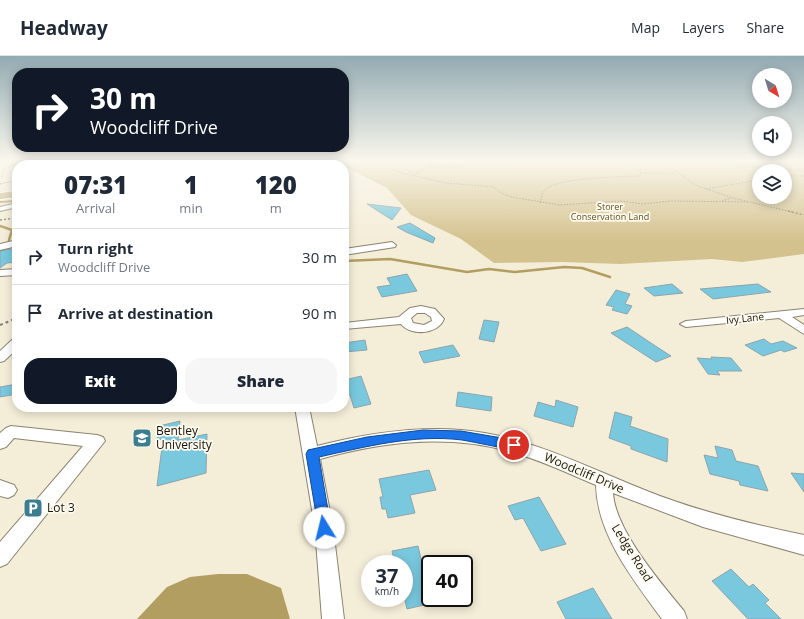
<!DOCTYPE html>
<html lang="en">
<head>
<meta charset="utf-8">
<style>
  :root { --surface:#fff; --page:#f6f6f7; --text:#1f2937; --muted:#747a83; --line:#e0e1e3; --accent:#111827 }
  body { margin:0; font-family:"Open Sans",sans-serif; background:var(--page); color:var(--text); height:100vh; display:flex; flex-direction:column; font-size:15px; white-space:nowrap }
  * { box-sizing:border-box; margin:0 }
  p { font-size:13px; color:var(--muted) }
  .icon { flex:none; width:22px; height:22px; fill:none; stroke:currentColor; stroke-width:2; stroke-linecap:round; stroke-linejoin:round }
  .map { position:relative; flex:1; overflow:hidden }
  .side { position:absolute; left:12px; top:104px; width:337px; height:252px; display:flex; flex-direction:column; background:var(--surface); border-radius:16px; box-shadow:0 2px 10px #0003 }
  .side>* { flex:none }
  .top-card { position:absolute; left:12px; top:12px; width:337px; height:84px; border-radius:16px; box-shadow:0 2px 10px #0003; background:#111827; color:#fff; overflow:hidden }
  .needle { width:26px; rotate:142deg }
  .buttons { position:absolute; left:752px; top:12px; display:grid; gap:8px }
  .buttons a { display:grid; place-items:center; width:40px; height:40px; border-radius:50%; background:var(--surface); box-shadow:0 2px 10px #0003; font-size:20px }
  .speed { position:absolute; left:361px; top:499px; display:flex; gap:8px; font-size:20px; font-weight:700; text-align:center }
  .speed>* { display:grid; place-content:center; width:52px; height:52px; border-radius:50%; background:var(--surface); box-shadow:0 2px 10px #0003; line-height:1 }
  .speed small { font-size:10px; font-weight:400 }
  .speed .limit { border:2px solid #111; border-radius:6px; background:#fff; color:#111 }
  .pin { position:absolute; display:grid; place-items:center; width:34px; height:34px; color:#fff; margin:-17px; border:2px solid #fff; border-radius:50%; box-shadow:0 1px 4px #0007 }
  .me { position:absolute; width:44px; margin:-22px; rotate:351deg; stroke-linejoin:round; filter:drop-shadow(0 0 3px #0008) }
  .turn { display:flex; align-items:center; gap:14px; height:84px; padding:0 12px; font-size:18px }
  .turn .icon { width:52px; height:52px; stroke-width:2.5 }
  .turn b { display:block; font-size:28px; line-height:34px }
  .eta { display:flex; justify-content:space-evenly; align-items:center; height:68px; text-align:center }
  .eta b { font-size:24px; font-weight:800; line-height:28px }
  .button { display:flex; gap:8px; margin-top:auto; padding:8px 12px }
  .button a { flex:1; height:46px; border-radius:16px; background:var(--accent); color:#fff; font-size:16px; font-weight:800; line-height:46px; text-align:center }
  .button a+a { background:var(--page); color:var(--text) }
  ul { padding:0; list-style:none }
  li { display:flex; align-items:center; gap:12px; height:56px; padding:0 12px; border-top:1px solid var(--line) }
  li div { flex:1 }
  li b { display:block; font-size:15px }
  li em { font-style:normal }
  header { display:flex; align-items:center; gap:24px; box-sizing:border-box; height:56px; padding:0 20px; background:var(--surface); border-bottom:1px solid var(--line) }
  header strong { font-size:19px }
  nav { display:flex; gap:22px; margin-inline-start:auto; font-size:14px }
  .map>svg:first-child { display:block }
  .green { fill:#d4c28e; fill-rule:evenodd }
  .water { fill:#b39e61 }
  .lines { fill:none; stroke-linecap:round; stroke-linejoin:round }
  .stream-far1 { stroke:#b39e61; stroke-width:2 }
  .stream { stroke:#b39e61; stroke-width:2.5 }
  .building { fill:#79c8de; stroke:#8da5ac }
  .minor-casing { stroke:#8b8471; stroke-width:2 }
  .major-casing { stroke:#fff; stroke-width:2 }
  .path-far2 { stroke:#817d6f; stroke-width:1; stroke-dasharray:1.5 1.5; stroke-linecap:butt }
  .path-far1 { stroke:#817d6f; stroke-width:1.5; stroke-dasharray:2 2; stroke-linecap:butt }
  .path { stroke:#817d6f; stroke-width:2; stroke-dasharray:3 3; stroke-linecap:butt }
  .minor { fill:#fff; fill-rule:evenodd }
  .major { fill:#c6b685; fill-rule:evenodd }
  .route { fill:#1a73e8; stroke:#114b97 }
  .labels { text-anchor:middle; stroke-width:3.5; stroke-linejoin:round; paint-order:stroke }
  .far-park-label { font-size:9px; fill:#5f5021; stroke:#fefaee }
  .street-label { font-size:10px; fill:#16140d; stroke:#fefaee }
  .near-poi-label { font-size:12px; fill:#16140d; stroke:#fefaee; text-anchor:start }
  .near-street-label { font-size:12px; fill:#16140d; stroke:#fefaee }
</style>
</head>
<body>
<header>
<strong>Headway</strong>
<nav><a>Map</a><a>Layers</a><a>Share</a></nav>
</header>
<div class="map">
<svg width="804" height="563" viewBox="0 0 804 563">
  <rect width="100%" height="100%" fill="#f4edd8"/>
  <!-- green -->
  <path class="green" d="M334,105H804V198L742,206L712,203L620,208L562,206L494,207L461,183L411,159L387,132ZM759,115H785V141H759Z"/>
  <!-- water -->
  <path class="water" d="M218,518H247L281,532L290,563H137L167,531L190,521Z"/>
  <g class="lines">
    <!-- stream-far1 -->
    <path class="stream-far1" d="M0,146L17,145"/>
    <!-- stream -->
    <g class="stream">
      <path d="M0,170L12,174L9,184"/>
      <path d="M344,205L390,203L467,216L489,213L515,216L564,211L582,212L610,221"/>
    </g>
  </g>
  <!-- building -->
  <g class="building">
    <path d="M367,148L401,152L392,164Z"/>
    <path d="M410,167L435,182L433,187L406,176L397,171Z"/>
    <path d="M17,192V206L7,207L0,212V195Z"/>
    <path d="M407,218L417,235L382,241L377,231L391,229L387,222Z"/>
    <path d="M672,228L683,237L654,240L644,232Z"/>
    <path d="M758,228L771,236L713,243L700,233Z"/>
    <path d="M616,234L630,238L625,248L632,250L627,258L612,254L614,251L606,249Z"/>
    <path d="M484,264L499,266L494,286L479,283Z"/>
    <path d="M627,271L657,291L671,300L656,306L611,277Z"/>
    <path d="M764,283L771,288L783,285L797,292L784,296L781,294L763,300L745,289Z"/>
    <path d="M365,284L367,294L344,296V287Z"/>
    <path d="M453,289L460,300L424,307L419,296Z"/>
    <path d="M711,301L731,302L742,315H717L720,319L708,318L697,302L712,303Z"/>
    <path d="M361,320L371,348L354,352L350,339L347,340L345,324Z"/>
    <path d="M17,328V338L0,341V331Z"/>
    <path d="M458,336L492,341L491,355L456,350Z"/>
    <path d="M556,344L578,351L573,371L534,360L538,346L555,351Z"/>
    <path d="M615,356L632,361L630,370L668,383L667,406L631,393V390L609,382Z"/>
    <path d="M180,365L178,384L207,378L206,417L157,430L163,383L157,384L159,370Z"/>
    <path d="M715,390L732,394L736,405L758,410L768,435L740,429L739,425L710,418L704,399L718,402Z"/>
    <path d="M429,414L436,434L410,439L415,457L388,462L386,453H382L380,441H383L379,423Z"/>
    <path d="M791,417L804,418V436Z"/>
    <path d="M539,441L566,488L541,495L523,462L515,464L508,450Z"/>
    <path d="M418,490L425,520L430,519V542L432,547L407,553L404,540V508H395L392,495Z"/>
    <path d="M731,513L749,531L753,528L769,544L765,547L781,563H748L712,525Z"/>
    <path d="M593,532L612,563H566L557,546Z"/>
  </g>
  <g class="lines">
    <defs>
      <g id="minor">
        <path d="M54,105H61L57,109H51Z"/>
        <path d="M79,105H88L80,109H71Z"/>
        <path d="M119,105H126L122,109H115Z"/>
        <rect x="304" y="105" width="6" height="4"/>
        <path d="M17,147V151L0,155V151Z"/>
        <path d="M17,184V190L0,194V188Z"/>
        <path d="M392,186L396,189L395,191L344,199V193Z"/>
        <path d="M17,213V219L0,220V214Z"/>
        <path d="M421,250L435,253L444,263C438,279 410,280 401,268L344,273V267L399,261L410,252ZM417,257H425L431,261L432,265L424,269L413,267L411,262Z"/>
        <path d="M804,253V259L792,261L804,269V278L779,262L686,271L680,268L686,265Z"/>
        <path d="M17,282V293L4,305L0,306V295L13,283Z"/>
        <path d="M295,351H309L317,390C364,378 412,370 461,374C527,379 586,411 647,435C697,455 751,468 804,479V499L703,471L613,437C615,474 661,527 684,555L687,563H662C634,525 597,479 596,429C567,417 538,403 508,395C445,378 382,386 320,403L333,472L344,563H322L315,472Z"/>
        <path d="M11,370L97,379L103,381L105,385L7,508L0,511V486L83,390L14,382L6,391L0,393V377L6,372Z"/>
        <path d="M0,424L14,429L17,434L14,439L8,442L0,440Z"/>
      </g>
      <g id="major">
        <path d="M212,105H231L217,109H199Z"/>
        <path d="M17,135V141L0,143V137Z"/>
      </g>
    </defs>
    <!-- minor casing -->
    <use href="#minor" class="minor-casing"/>
    <!-- major casing -->
    <use href="#major" class="major-casing"/>
    <!-- path-far2 -->
    <g class="path-far2">
      <path d="M384,105L391,113L402,117L446,127L494,131L501,137L511,141L560,149L621,145L643,148L671,145L749,146"/>
      <path d="M661,105L695,129L733,142L792,156"/>
      <path d="M688,105L804,115"/>
      <path d="M144,109L145,105"/>
      <path d="M242,109L260,105"/>
      <path d="M430,110L473,109L496,105"/>
      <path d="M408,116H419"/>
      <path d="M642,117H674"/>
      <path d="M415,119L430,110L432,105"/>
      <path d="M785,120H804"/>
      <path d="M2,121L4,113L22,105"/>
      <path d="M0,128L17,124"/>
      <path d="M706,133L759,124"/>
      <path d="M722,145L731,142"/>
      <path d="M540,147C541,144 542,138 544,135C555,121 621,121 640,120L641,115L628,109L631,105"/>
    </g>
    <!-- path-far1 -->
    <g class="path-far1">
      <path d="M788,155L804,159"/>
      <path d="M0,164L17,162"/>
    </g>
    <!-- path -->
    <path class="path" d="M0,269L17,262"/>
    <!-- minor -->
    <use href="#minor" class="minor"/>
    <!-- major -->
    <use href="#major" class="major"/>
  </g>
  <!-- sky -->
  <linearGradient id="sky" x2="0" y2="1"><stop stop-color="#93abb2"/><stop offset="0.57" stop-color="#faf7ed"/><stop offset="1" stop-color="#faf7ed" stop-opacity="0"/></linearGradient>
  <rect width="804" height="184" fill="url(#sky)"/>
  <!-- route -->
  <path class="route" d="M423,374L461,375L514,384L518,386L519,389L518,393L514,394C496,391 479,387 462,384C414,378 365,391 319,401L331,472L329,476L324,478L319,476L306,398L308,394L367,381Z"/>
  <!-- icons -->
  <defs>
    <symbol id="university-square" viewBox="-11 -11 22 22"><rect x="-9" y="-9" width="18" height="18" rx="4" fill="#3b7e8f" stroke="#fefaee"/><path d="M0-5L7-2L0 1L-7-2ZM-4 1L0 2.5L4 1V4Q0 6-4 4Z" fill="#fff"/></symbol>
    <symbol id="parking-square" viewBox="-11 -11 22 22"><rect x="-9" y="-9" width="18" height="18" rx="4" fill="#3b7e8f" stroke="#fefaee"/><path d="M-3.5-5.5H1a3.5 3.5 0 0 1 0 7H-1V5.5H-3.5ZM-1-3.4V-.6H.8a1.4 1.4 0 0 0 0-2.8Z" fill="#fff"/></symbol>
  </defs>
  <g fill-rule="evenodd">
    <use href="#university-square" x="131" y="371" width="22" height="22"/>
    <use href="#parking-square" x="22" y="441" width="22" height="22"/>
  </g>
  <g class="labels">
    <!-- far-park labels -->
    <g class="far-park-label">
      <text x="610" y="154">Storer<tspan x="610" dy="10">Conservation Land</tspan></text>
    </g>
    <!-- street labels -->
    <g class="street-label">
      <text transform="translate(745 262) rotate(-6)" y="4">Ivy Lane</text>
    </g>
    <!-- near-poi labels -->
    <g class="near-poi-label">
      <text x="156" y="379">Bentley<tspan x="156" dy="14">University</tspan></text>
      <text x="47" y="456">Lot 3</text>
    </g>
    <!-- near-street labels -->
    <g class="near-street-label">
      <text transform="translate(584 417) rotate(23)" y="4">Woodcliff Drive</text>
      <text transform="translate(632 497) rotate(58)" y="4">Ledge Road</text>
    </g>
  </g>
</svg>
<div class="buttons">
<a><svg class="needle" viewBox="-14 -14 28 28"><path d="M0-13l5 13h-10z" fill="#e53935"/><path d="M0 13l5-13h-10z" fill="#747a83"/></svg></a>
<a><svg class="icon" aria-label="sound" viewBox="0 0 24 24"><path d="M4 9h4l5-4v14l-5-4H4zM17 9q2 3 0 6"/></svg></a>
<a><svg class="icon" aria-label="layers" viewBox="0 0 24 24"><path d="M12 4l9 5-9 5-9-5zM3 14l9 5 9-5"/></svg></a>
</div>
<div class="speed"><div>37<small>km/h</small></div><div class="limit">40</div></div>
<div class="pin" style="left:514px;top:389px;background:#d93025"><svg class="icon" aria-label="arrive" viewBox="0 0 24 24"><path d="M6 21V4h12l-3 4 3 4H6"/></svg></div>
<svg class="me" style="left:324px;top:472px" viewBox="-20 -20 40 40"><circle r="19" fill="#fff"/><path d="M0-13L10 11 0 6-10 11z" fill="#1a73e8"/></svg>
<div class="top-card">
<div class="turn"><svg class="icon" aria-label="right" viewBox="0 0 24 24"><path d="M7 20v-9h11M14 6l5 5-5 5"/></svg><div><b>30 m</b>Woodcliff Drive</div></div>
</div>
<section class="side">
<div class="eta">
<div><b>07:31</b><p>Arrival</p></div>
<div><b>1</b><p>min</p></div>
<div><b>120</b><p>m</p></div>
</div>
<ul>
<li><svg class="icon" aria-label="right" viewBox="0 0 24 24"><path d="M7 20v-9h11M14 6l5 5-5 5"/></svg><div><b>Turn right</b><p>Woodcliff Drive</p></div><em>30 m</em></li>
<li><svg class="icon" aria-label="arrive" viewBox="0 0 24 24"><path d="M6 21V4h12l-3 4 3 4H6"/></svg><div><b>Arrive at destination</b></div><em>90 m</em></li>
</ul>
<div class="button"><a>Exit</a><a>Share</a></div>
</section>
</div>
</body>
</html>
